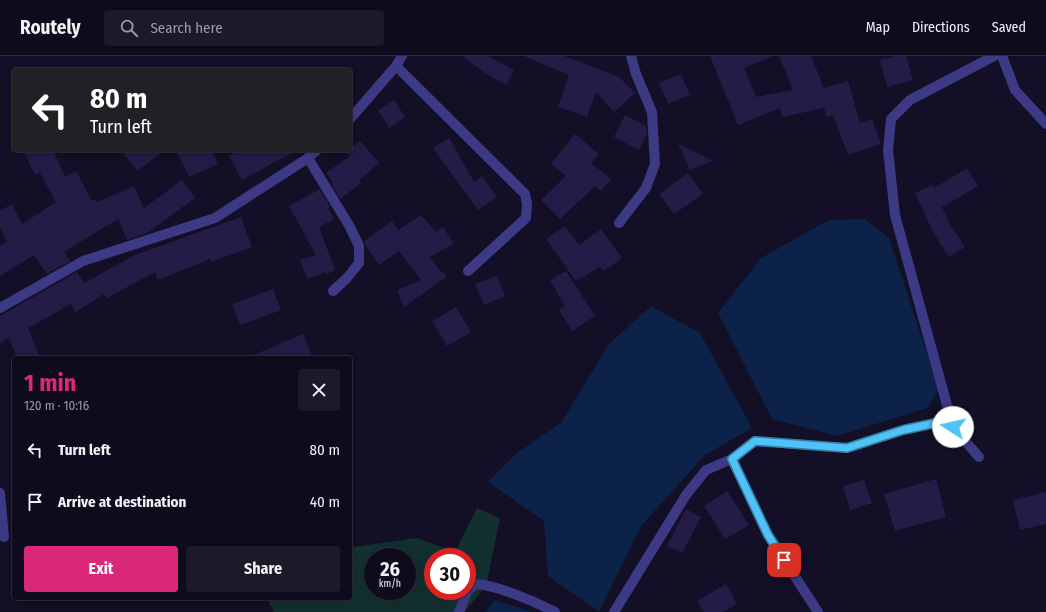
<!DOCTYPE html>
<html lang="en">
<head>
<meta charset="utf-8">
<style>
  :root { --surface:#0e0b1c; --page:#1c1929; --text:#f1f3f6; --muted:#9b9ba3; --line:#2e2b3b; --accent:#db2777 }
  body { margin:0; font-family:"Fira Sans Condensed",sans-serif; background:var(--page); color:var(--text); height:100vh; display:flex; flex-direction:column; font-size:15px; white-space:nowrap }
  * { box-sizing:border-box; margin:0 }
  p { font-size:13px; color:var(--muted) }
  .icon { flex:none; width:22px; height:22px; fill:none; stroke:currentColor; stroke-width:2; stroke-linecap:round; stroke-linejoin:round }
  .map { position:relative; flex:1; overflow:hidden }
  .side { position:absolute; left:12px; top:300px; width:340px; height:244px; display:flex; flex-direction:column; background:var(--surface); border-radius:4px; box-shadow:0 2px 10px #0003,0 0 0 1px var(--line) }
  .side>* { flex:none }
  .banner { position:absolute; left:12px; top:12px; width:340px; height:84px; border-radius:4px; box-shadow:0 2px 10px #0003,0 0 0 1px var(--line); background:#202124; color:#fff; overflow:hidden }
  .speed { position:absolute; left:364px; top:492px; display:flex; gap:8px; font-size:20px; font-weight:700; text-align:center }
  .speed>* { display:grid; place-content:center; width:52px; height:52px; border-radius:50%; background:var(--surface); box-shadow:0 2px 10px #0003,0 0 0 1px var(--line); line-height:1 }
  .speed small { font-size:10px; font-weight:400 }
  .speed .limit { border:6px solid #d22; background:#fff; color:#111 }
  .pin { position:absolute; display:grid; place-items:center; width:34px; height:34px; color:#fff; margin:-17px; border-radius:8px; box-shadow:0 2px 6px #0006 }
  .me { position:absolute; width:44px; margin:-22px; rotate:280deg; stroke-linejoin:round; filter:drop-shadow(0 0 3px #0008) }
  .turn { display:flex; align-items:center; gap:14px; height:84px; padding:0 12px; font-size:18px }
  .turn .icon { width:52px; height:52px; stroke-width:2.5 }
  .turn b { display:block; font-size:28px; line-height:34px }
  .round { display:grid; place-items:center; flex:none; width:42px; height:42px; border-radius:4px; background:var(--page) }
  .headline { display:flex; align-items:center; justify-content:space-between; height:68px; padding:0 12px }
  h1 { font-size:24px; font-weight:700; line-height:30px; color:var(--accent) }
  .cta { display:flex; gap:8px; margin-top:auto; padding:8px 12px }
  .cta a { flex:1; height:46px; border-radius:4px; background:var(--accent); color:#fff; font-size:16px; font-weight:700; line-height:46px; text-align:center }
  .cta a+a { background:var(--page); color:var(--text) }
  ul { padding:0; list-style:none }
  li { display:flex; align-items:center; gap:12px; height:52px; padding:0 12px }
  li div { flex:1 }
  li b { display:block; font-size:15px }
  li em { font-style:normal }
  header { display:flex; align-items:center; gap:24px; box-sizing:border-box; height:56px; padding:0 20px; background:var(--surface); border-bottom:1px solid var(--line) }
  header strong { font-size:19px }
  nav { display:flex; gap:22px; margin-inline-start:auto; font-size:14px }
  .search { width:280px; height:36px; background:var(--page); display:flex; align-items:center; gap:10px; box-sizing:border-box; padding:0 14px; border-radius:4px; color:var(--muted); font-size:15px }
  .map>svg:first-child { display:block }
  .green { fill:#12302f; fill-rule:evenodd }
  .water { fill:#0c2248 }
  .building { fill:#241b47 }
  .lines { fill:none; stroke-linecap:round; stroke-linejoin:round }
  .street { stroke:#3d3a85; stroke-width:10 }
  .route-casing { stroke:#337fa1; stroke-width:10 }
  .route { stroke:#4fc3f7; stroke-width:7 }
</style>
</head>
<body>
<header>
<strong>Routely</strong>
<div class="search"><svg class="icon" aria-label="search" viewBox="0 0 24 24"><circle cx="10" cy="10" r="6"/><path d="M15 15l6 6"/></svg>Search here</div>
<nav><a>Map</a><a>Directions</a><a>Saved</a></nav>
</header>
<div class="map">
<svg width="1046" height="556" viewBox="0 0 1046 556">
  <rect width="100%" height="100%" fill="#130f26"/>
  <!-- green -->
  <path class="green" d="M477,452L500,462L486,530L464,556H274L267,542H350V485L353,491L417,482L455,496ZM373,501H407V535H373ZM433,501H467V535H433Z"/>
  <!-- water -->
  <g class="water">
    <path d="M865,163L889,182L939,334L927,352L837,380L772,363L718,257L761,202L829,164Z"/>
    <path d="M651,250L700,277L752,372L705,399L641,470L599,556L548,520L544,465L488,426L518,396L561,367L609,288Z"/>
    <path d="M495,544L531,556H485Z"/>
  </g>
  <!-- building -->
  <g class="building">
    <path d="M462,0H488L514,14L506,29L485,17Z"/>
    <path d="M524,0H564L619,21L635,37L614,56L596,36L587,61L558,51L569,19Z"/>
    <path d="M710,0H773L744,12L756,41L793,34L779,0H811L824,32L848,25L860,67L872,63L881,88L848,99L833,59L827,61L824,52L782,61L780,52L738,69Z"/>
    <path d="M896,0H906L913,24L887,31L880,4Z"/>
    <path d="M681,18L690,39L668,48L659,27Z"/>
    <path d="M394,44L405,61L389,72L378,54Z"/>
    <path d="M625,59L646,70L647,78L639,94L614,81Z"/>
    <path d="M575,78L599,98L591,107L611,123L601,135L595,130L560,163L541,144L566,120L551,108Z"/>
    <path d="M449,82L474,126L482,120L497,141L478,154L433,92Z"/>
    <path d="M360,85L379,107L359,124L361,127L340,143L331,127L333,126L326,117L350,100L346,96Z"/>
    <path d="M678,87L713,105L690,114Z"/>
    <path d="M23,94H53L65,121L76,115L92,145L95,143L97,146L134,130L144,152L182,124L195,142L146,178L127,184L118,163L64,196L70,205L47,218L34,199L0,220V190L7,186L0,171V155L12,148L22,168L56,146L40,117L35,119Z"/>
    <path d="M121,94H165L137,115Z"/>
    <path d="M176,94H212L218,108L189,121Z"/>
    <path d="M239,94H297L242,124L229,100Z"/>
    <path d="M967,112L978,130L942,151L950,168L965,191L949,201L934,178L915,137L932,129L934,132Z"/>
    <path d="M688,117L703,138L674,158L659,138Z"/>
    <path d="M320,133L330,150L328,152L334,163L319,171L335,214L327,218L326,216L307,223L300,204L316,199L289,150Z"/>
    <path d="M421,159L436,176L443,171L454,188L430,201L441,216L443,215L446,221L404,251L397,234L421,224L399,195L379,209L366,190L364,185L392,165L398,174Z"/>
    <path d="M241,161L252,191L211,206L210,203L158,224L155,216L107,242L104,238L76,256L71,248L28,272L40,302H17L9,282L0,287V260L77,216L84,227L135,199Z"/>
    <path d="M565,170L579,189L601,173L622,202L604,215L600,211L576,225L546,183Z"/>
    <path d="M566,215L595,260L572,275L559,254L565,250L550,224Z"/>
    <path d="M497,220L505,240L484,249L475,228Z"/>
    <path d="M273,233L281,254L240,269L232,248Z"/>
    <path d="M456,251L471,276L447,290L432,265Z"/>
    <path d="M303,278L313,302H246Z"/>
    <path d="M936,423L946,461L895,475L884,438Z"/>
    <path d="M864,424L872,447L850,454L843,430Z"/>
    <path d="M727,435L749,469L725,483L704,450Z"/>
    <path d="M1046,436V468L1020,474L1013,444Z"/>
    <path d="M686,453L701,461L682,497L667,490Z"/>
    <path d="M726,528L737,548L723,556H704L697,545Z"/>
  </g>
  <g class="lines">
    <!-- street -->
    <g class="street">
      <path d="M1002,0L1015,34L1046,68"/>
      <path d="M396,10L525,138L527,148L526,162L468,215"/>
      <path d="M350,63L396,10L402,0"/>
      <path d="M308,102L350,171L359,190V207L347,222L333,235"/>
      <path d="M619,167L646,132L655,108L652,56L636,18L631,0"/>
      <path d="M0,252L83,205L215,162L308,102L317,94"/>
      <path d="M953,371L895,159L888,94L891,63L910,44L994,0"/>
      <path d="M0,437L4,481"/>
      <path d="M459,556L467,536L475,528C497,529 536,546 555,556"/>
      <path d="M614,556L686,439L706,414L732,403"/>
      <path d="M818,556L768,479L732,403L755,385L847,392L903,374L940,366L953,371L979,401"/>
    </g>
  </g>
  <g class="lines">
    <defs>
      <path id="route" d="M784,504L768,479L732,403L755,385L847,392L903,374L940,366L953,371"/>
    </defs>
    <!-- route casing -->
    <use href="#route" class="route-casing"/>
    <!-- route -->
    <use href="#route" class="route"/>
  </g>
</svg>
<div class="speed"><div>26<small>km/h</small></div><div class="limit">30</div></div>
<div class="pin" style="left:784px;top:504px;background:#d93025"><svg class="icon" aria-label="arrive" viewBox="0 0 24 24"><path d="M6 21V4h12l-3 4 3 4H6"/></svg></div>
<svg class="me" style="left:953px;top:371px" viewBox="-20 -20 40 40"><circle r="19" fill="#fff"/><path d="M0-13L10 11 0 6-10 11z" fill="#4fc3f7"/></svg>
<div class="banner">
<div class="turn"><svg class="icon" aria-label="left" viewBox="0 0 24 24"><path d="M17 20v-9H6M10 6l-5 5 5 5"/></svg><div><b>80 m</b>Turn left</div></div>
</div>
<section class="side">
<div class="headline"><div><h1>1 min</h1><p>120 m · 10:16</p></div><a class="round"><svg class="icon" aria-label="close" viewBox="0 0 24 24"><path d="M6 6l12 12M18 6L6 18"/></svg></a></div>
<ul>
<li><svg class="icon" aria-label="left" viewBox="0 0 24 24"><path d="M17 20v-9H6M10 6l-5 5 5 5"/></svg><div><b>Turn left</b></div><em>80 m</em></li>
<li><svg class="icon" aria-label="arrive" viewBox="0 0 24 24"><path d="M6 21V4h12l-3 4 3 4H6"/></svg><div><b>Arrive at destination</b></div><em>40 m</em></li>
</ul>
<div class="cta"><a>Exit</a><a>Share</a></div>
</section>
</div>
</body>
</html>
